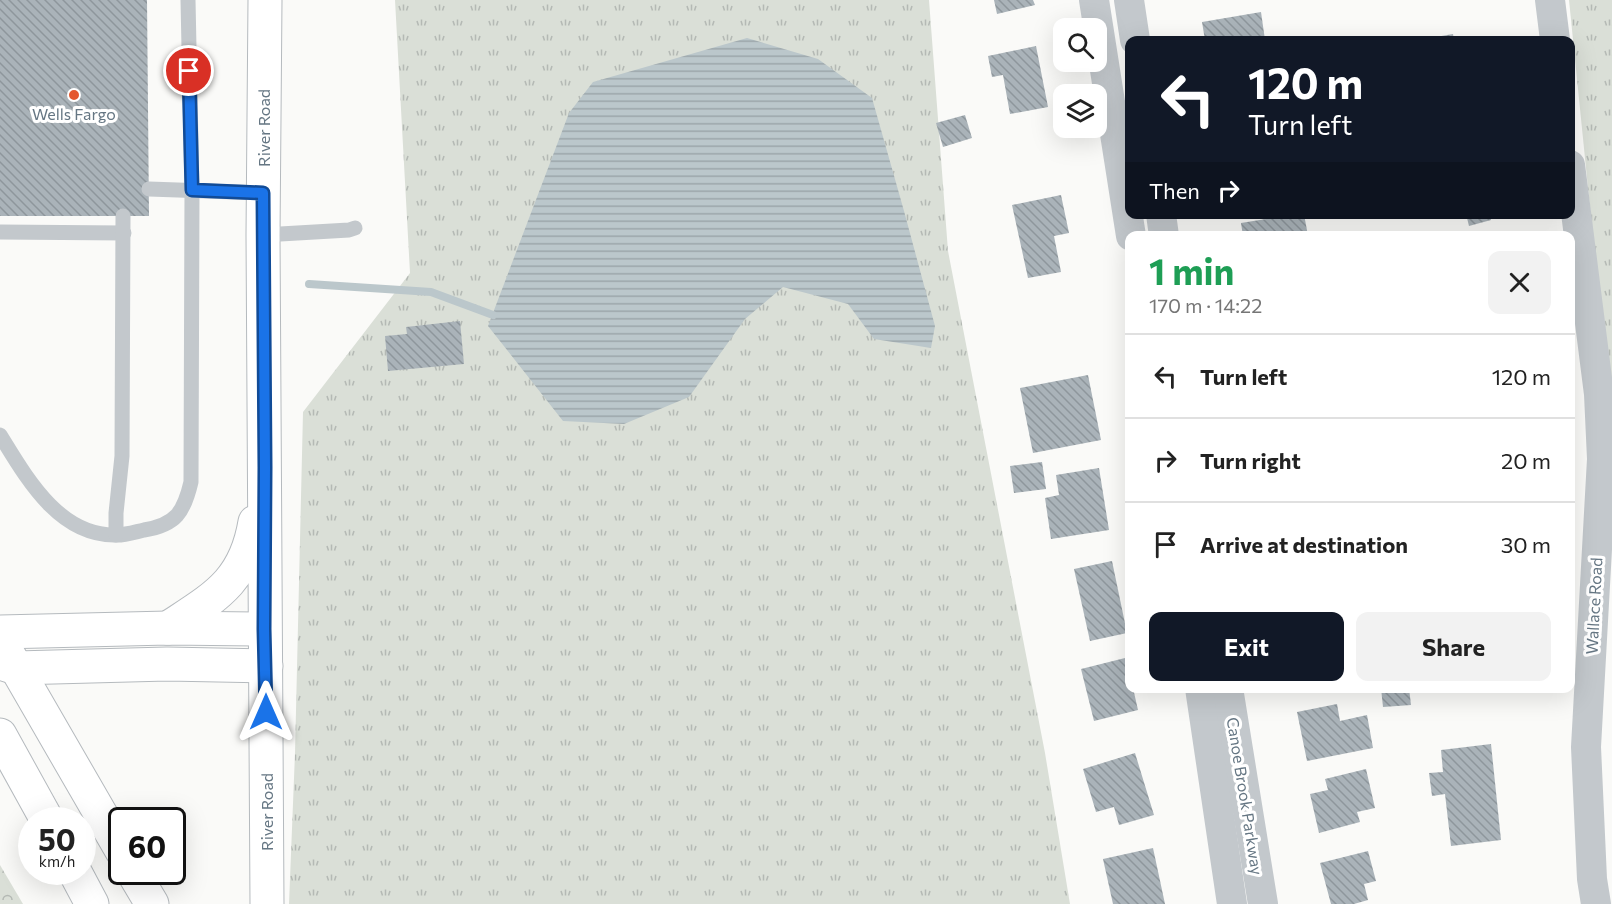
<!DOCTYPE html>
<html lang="en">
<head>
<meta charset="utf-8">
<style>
  :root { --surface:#fff; --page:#f2f2f2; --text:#222; --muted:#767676; --line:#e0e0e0; --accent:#111827 }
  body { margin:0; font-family:Commissioner,sans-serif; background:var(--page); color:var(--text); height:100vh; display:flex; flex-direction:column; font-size:22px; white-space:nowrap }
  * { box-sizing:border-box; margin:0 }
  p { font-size:20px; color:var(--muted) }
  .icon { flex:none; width:33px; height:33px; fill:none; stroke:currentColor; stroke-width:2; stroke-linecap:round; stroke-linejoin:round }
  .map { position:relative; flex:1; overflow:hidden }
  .sheet { position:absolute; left:1125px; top:231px; width:450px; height:462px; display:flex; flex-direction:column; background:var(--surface); border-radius:12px; box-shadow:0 6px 24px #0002 }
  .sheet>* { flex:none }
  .guide { position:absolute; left:1125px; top:36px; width:450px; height:183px; border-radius:12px; box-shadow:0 6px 24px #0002; background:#111827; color:#fff; overflow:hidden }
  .controls { position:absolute; left:1053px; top:18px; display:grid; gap:12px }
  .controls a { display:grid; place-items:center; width:54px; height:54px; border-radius:12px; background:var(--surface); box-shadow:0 6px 24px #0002; font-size:30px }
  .speed { position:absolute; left:18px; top:807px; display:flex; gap:12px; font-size:30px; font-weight:700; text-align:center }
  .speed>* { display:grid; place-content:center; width:78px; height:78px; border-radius:50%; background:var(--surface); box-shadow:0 6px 24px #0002; line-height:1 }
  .speed small { font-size:15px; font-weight:400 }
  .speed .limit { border:3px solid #111; border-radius:9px; background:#fff; color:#111 }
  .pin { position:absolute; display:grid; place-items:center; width:51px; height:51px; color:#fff; margin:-26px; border:3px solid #fff; border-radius:50%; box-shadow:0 2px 6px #0007 }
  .me { position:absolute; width:66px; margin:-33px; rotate:0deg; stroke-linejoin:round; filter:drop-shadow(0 0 4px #0008) }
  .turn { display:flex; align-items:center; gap:21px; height:126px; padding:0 24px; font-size:27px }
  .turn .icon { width:78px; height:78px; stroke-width:2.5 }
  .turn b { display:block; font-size:42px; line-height:51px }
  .then { display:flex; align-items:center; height:57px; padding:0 24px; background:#0003; gap:12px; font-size:22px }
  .round { display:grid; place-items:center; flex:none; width:63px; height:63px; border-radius:12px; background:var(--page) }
  .summary { display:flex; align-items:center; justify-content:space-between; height:102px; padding:0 24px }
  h1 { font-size:36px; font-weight:700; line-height:45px; color:#1e9e55 }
  .cta { display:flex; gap:12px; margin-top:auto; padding:12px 24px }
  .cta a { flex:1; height:69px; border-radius:12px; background:var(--accent); color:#fff; font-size:24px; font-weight:700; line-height:69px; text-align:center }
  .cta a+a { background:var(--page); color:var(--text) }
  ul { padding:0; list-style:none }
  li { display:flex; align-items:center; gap:18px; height:84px; padding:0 24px; border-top:2px solid var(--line) }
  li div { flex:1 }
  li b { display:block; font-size:22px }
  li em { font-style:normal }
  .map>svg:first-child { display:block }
  .grass { fill:url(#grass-tufts) }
  .forest { fill:url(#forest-crowns) }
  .water { fill:url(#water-rules) }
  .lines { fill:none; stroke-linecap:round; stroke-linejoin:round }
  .stream { stroke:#bbc7cb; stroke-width:8 }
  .building { fill:url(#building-back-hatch) }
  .primary-casing { stroke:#b5babe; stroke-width:35 }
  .service { stroke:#c3c8cc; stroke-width:15 }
  .minor { stroke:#c3c8cc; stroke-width:30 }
  .primary { stroke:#fff; stroke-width:33 }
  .route-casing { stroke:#114b97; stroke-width:15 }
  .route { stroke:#1a73e8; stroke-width:10 }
  .poi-dot { fill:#e4572e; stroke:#fff; stroke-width:2 }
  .labels { text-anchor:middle; stroke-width:6; stroke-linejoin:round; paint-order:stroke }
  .poi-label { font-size:16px; fill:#657683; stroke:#fff }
  .street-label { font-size:16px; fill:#657683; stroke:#fff }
</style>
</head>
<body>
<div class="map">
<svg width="1612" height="904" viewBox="0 0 1612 904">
  <defs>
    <pattern id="grass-tufts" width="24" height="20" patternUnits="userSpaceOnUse" patternTransform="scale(1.5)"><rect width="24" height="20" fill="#dadfd7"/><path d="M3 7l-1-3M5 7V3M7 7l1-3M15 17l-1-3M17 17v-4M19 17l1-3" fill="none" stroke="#b4b9b4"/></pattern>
    <pattern id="forest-crowns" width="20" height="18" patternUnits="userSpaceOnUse" patternTransform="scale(1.5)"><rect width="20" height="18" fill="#dadfd7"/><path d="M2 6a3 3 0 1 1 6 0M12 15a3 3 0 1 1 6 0" fill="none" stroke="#b4b9b4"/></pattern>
    <pattern id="water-rules" width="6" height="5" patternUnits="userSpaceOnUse" patternTransform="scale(1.5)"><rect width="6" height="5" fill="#bbc7cb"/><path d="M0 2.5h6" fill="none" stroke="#9ca6aa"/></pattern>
    <pattern id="building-back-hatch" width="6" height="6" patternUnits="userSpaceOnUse" patternTransform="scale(1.5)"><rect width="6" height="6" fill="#aab3b9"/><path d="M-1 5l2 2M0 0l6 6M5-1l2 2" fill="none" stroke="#8e969c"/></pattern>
  </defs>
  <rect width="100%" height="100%" fill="#fafaf8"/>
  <!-- grass -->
  <g class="grass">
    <path d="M395,0H929L948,251L1045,753L1070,904H289L295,753L303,412L410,273Z"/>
    <path d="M1569,0H1612V425Z"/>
  </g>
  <!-- forest -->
  <path class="forest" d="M0,865L23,904H0Z"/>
  <!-- water -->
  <path class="water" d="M747,38L818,59L872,98L904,211L935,326L931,348L874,339L848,304L783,287L745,319L689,397L624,424L563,421L488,326L569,113L593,82Z"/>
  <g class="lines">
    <!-- stream -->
    <path class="stream" d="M309,284L431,292L493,315"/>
  </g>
  <!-- building -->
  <g class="building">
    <path d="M0,0H147L149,216H0Z"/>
    <path d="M994,0H1033L1035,5L997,14Z"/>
    <path d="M1261,12L1265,40H1205L1202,22Z"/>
    <path d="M1453,34L1454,40H1424V39Z"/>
    <path d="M1036,46L1048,107L1010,114L1003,75L992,77L988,56Z"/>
    <path d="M965,115L972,138L943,147L936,123Z"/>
    <path d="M1061,195L1069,233L1054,236L1061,272L1028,278L1012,205Z"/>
    <path d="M1298,214H1304L1308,236H1243L1241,223Z"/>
    <path d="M1466,214H1490L1491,220L1469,226Z"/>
    <path d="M460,321L464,364L388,371L385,336L407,334L406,327Z"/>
    <path d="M1088,375L1101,440L1033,453L1020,388Z"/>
    <path d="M1042,462L1046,489L1014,493L1010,466Z"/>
    <path d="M1099,468L1109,530L1051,539L1045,498L1059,495L1056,475Z"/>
    <path d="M1112,561L1127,633L1090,641L1074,569Z"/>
    <path d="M1125,658L1130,675V688H1133L1138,710L1094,721L1081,669Z"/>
    <path d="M1381,688H1409L1411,705L1383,707Z"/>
    <path d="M1337,704L1340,721L1367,715L1373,748L1307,761L1297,712Z"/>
    <path d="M1491,744L1501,840L1451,846L1445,794L1432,796L1429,773L1443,772L1441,750Z"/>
    <path d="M1135,753L1154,815L1119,825L1114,807L1096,812L1083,769Z"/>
    <path d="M1366,769L1375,808L1357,812L1360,822L1319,833L1310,794L1328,790L1325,779Z"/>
    <path d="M1153,848L1165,904H1113L1103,859Z"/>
    <path d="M1368,851L1376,881L1364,884L1368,900L1354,904H1331L1320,863Z"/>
  </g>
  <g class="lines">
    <defs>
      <g id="primary">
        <path d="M265,0L263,235L267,904"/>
        <path d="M168,628C215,597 245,582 255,522"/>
        <path d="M0,632L168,628L264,629"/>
        <path d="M7,652L122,851"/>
        <path d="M0,663L16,668L167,664L266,666"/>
        <path d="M0,735L47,820"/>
        <path d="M75,872L92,904"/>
        <path d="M133,872L152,904"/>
      </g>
    </defs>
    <!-- primary casing -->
    <use href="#primary" class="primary-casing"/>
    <!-- service -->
    <g class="service">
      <path d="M149,189L263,193"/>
      <path d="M0,232L124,233"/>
      <path d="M263,235L349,230L355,228"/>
      <path d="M0,435C26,477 59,537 117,535C126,535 135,532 144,530C176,525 184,512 191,482L192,190L188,0"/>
      <path d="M116,535V513L122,456L123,216"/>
    </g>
    <!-- minor -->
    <g class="minor">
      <path d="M1094,0L1131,236"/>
      <path d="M1129,0L1135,40"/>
      <path d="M1550,0L1555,40"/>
      <path d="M1570,165L1599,394L1602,459L1586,747L1592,879L1596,904"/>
      <path d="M1161,214L1164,236"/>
      <path d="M1200,688L1232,904"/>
      <path d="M1228,688L1263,904"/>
    </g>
    <!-- primary -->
    <use href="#primary" class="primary"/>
  </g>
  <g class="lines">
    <defs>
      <path id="route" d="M189,71L192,190L263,193L265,467L264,629L266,712"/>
    </defs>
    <!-- route casing -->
    <use href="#route" class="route-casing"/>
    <!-- route -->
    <use href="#route" class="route"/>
  </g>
  <!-- markers -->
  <circle class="poi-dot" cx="74" cy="95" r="6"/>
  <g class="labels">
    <!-- poi labels -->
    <g class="poi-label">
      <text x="74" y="120">Wells Fargo</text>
    </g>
    <!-- street labels -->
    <g class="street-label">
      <text transform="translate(264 128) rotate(-90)" y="6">River Road</text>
      <text transform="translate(1594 606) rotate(-87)" y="6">Wallace Road</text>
      <text transform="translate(1245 796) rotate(81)" y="6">Canoe Brook Parkway</text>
      <text transform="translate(267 812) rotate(-90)" y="6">River Road</text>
    </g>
  </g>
</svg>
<div class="controls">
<a><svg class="icon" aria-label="search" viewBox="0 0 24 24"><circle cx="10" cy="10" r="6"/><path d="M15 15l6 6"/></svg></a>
<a><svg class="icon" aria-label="layers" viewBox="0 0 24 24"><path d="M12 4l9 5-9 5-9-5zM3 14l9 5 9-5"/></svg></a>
</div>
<div class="speed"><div>50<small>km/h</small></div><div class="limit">60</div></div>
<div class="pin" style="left:189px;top:71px;background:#d93025"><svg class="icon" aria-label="arrive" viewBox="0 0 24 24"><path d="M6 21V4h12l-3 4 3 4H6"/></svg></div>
<svg class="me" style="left:266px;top:712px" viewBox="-20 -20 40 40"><path d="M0-17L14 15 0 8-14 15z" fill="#1a73e8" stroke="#fff" stroke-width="4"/></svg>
<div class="guide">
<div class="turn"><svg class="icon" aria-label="left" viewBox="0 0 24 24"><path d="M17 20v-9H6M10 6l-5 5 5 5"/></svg><div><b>120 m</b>Turn left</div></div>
<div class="then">Then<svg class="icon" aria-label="right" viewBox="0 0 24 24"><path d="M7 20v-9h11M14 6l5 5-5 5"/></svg></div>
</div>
<section class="sheet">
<div class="summary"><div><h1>1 min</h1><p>170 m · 14:22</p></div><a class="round"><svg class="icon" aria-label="close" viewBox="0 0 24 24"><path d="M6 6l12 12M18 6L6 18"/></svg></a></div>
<ul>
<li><svg class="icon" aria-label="left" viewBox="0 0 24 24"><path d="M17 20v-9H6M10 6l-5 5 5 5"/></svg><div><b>Turn left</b></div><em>120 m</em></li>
<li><svg class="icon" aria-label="right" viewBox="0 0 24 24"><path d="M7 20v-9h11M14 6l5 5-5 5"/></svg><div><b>Turn right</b></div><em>20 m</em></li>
<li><svg class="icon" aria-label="arrive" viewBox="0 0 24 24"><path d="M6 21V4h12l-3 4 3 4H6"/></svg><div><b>Arrive at destination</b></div><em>30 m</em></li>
</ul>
<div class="cta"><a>Exit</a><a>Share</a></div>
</section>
</div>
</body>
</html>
